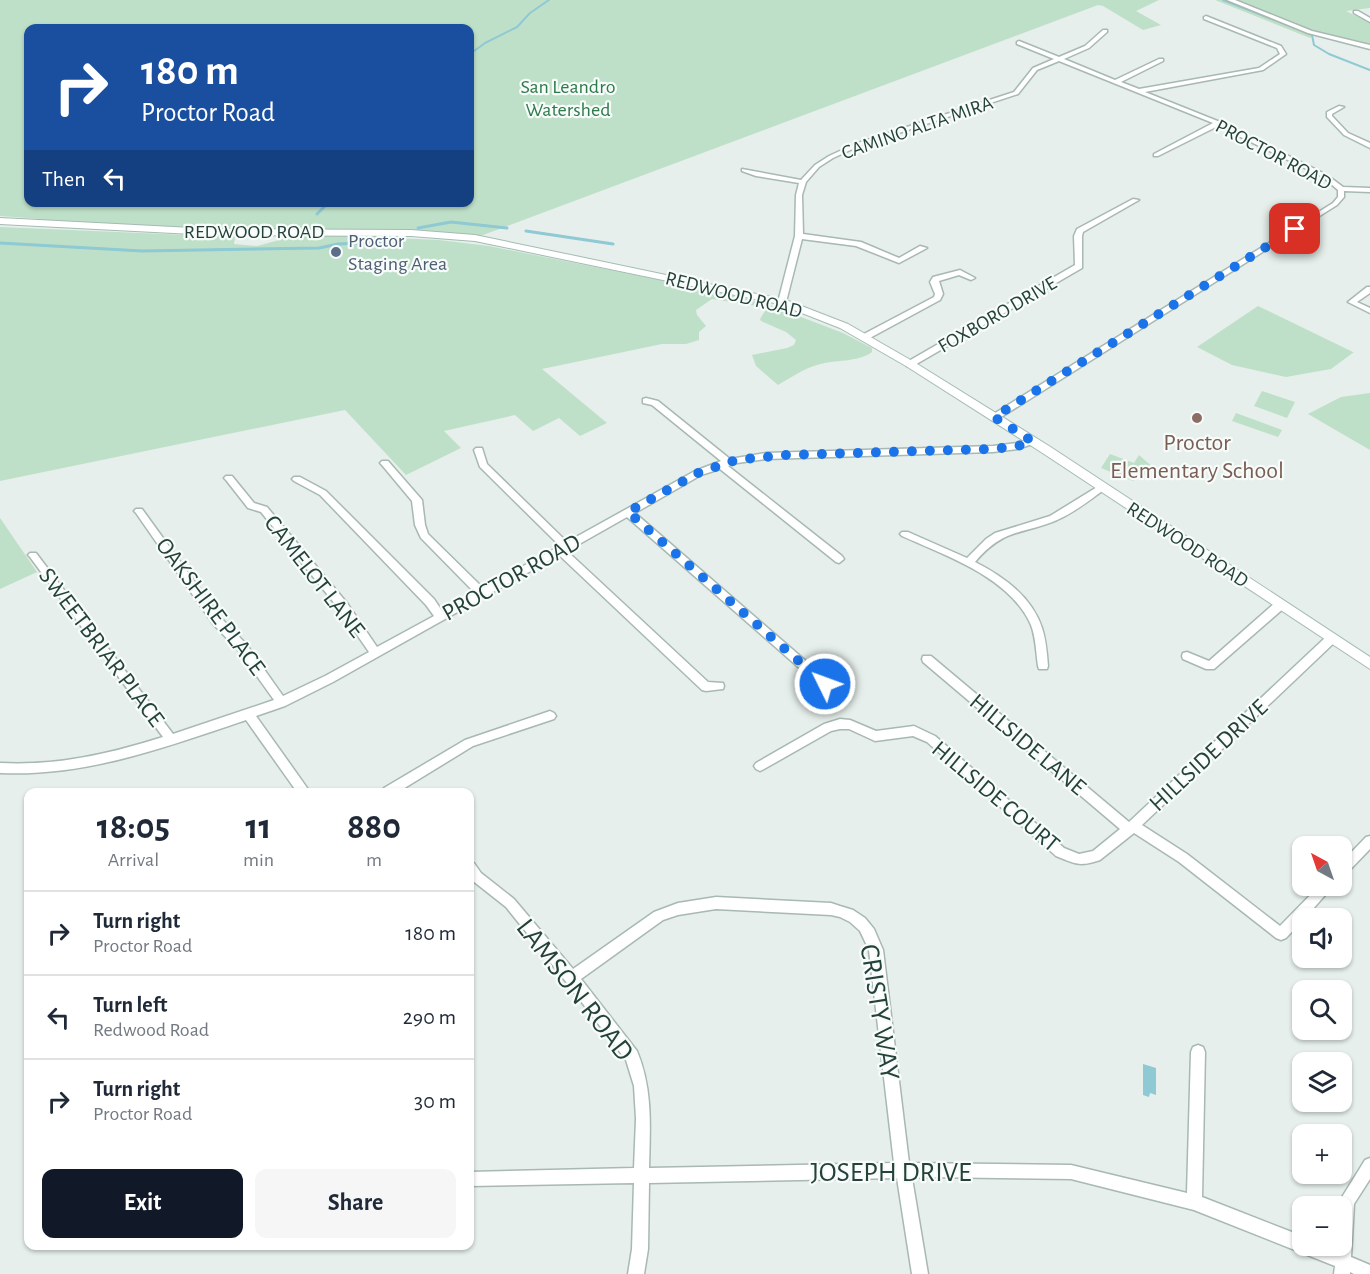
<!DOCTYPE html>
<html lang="en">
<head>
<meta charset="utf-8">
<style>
  :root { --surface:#fff; --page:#f6f6f7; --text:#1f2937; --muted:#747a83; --line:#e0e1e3; --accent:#111827 }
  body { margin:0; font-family:"Alegreya Sans",sans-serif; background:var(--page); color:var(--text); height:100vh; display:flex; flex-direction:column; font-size:22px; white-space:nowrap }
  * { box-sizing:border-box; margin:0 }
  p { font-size:20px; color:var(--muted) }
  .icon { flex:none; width:33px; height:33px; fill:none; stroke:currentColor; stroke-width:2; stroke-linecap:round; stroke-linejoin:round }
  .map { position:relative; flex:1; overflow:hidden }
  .sheet { position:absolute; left:24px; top:788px; width:450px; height:462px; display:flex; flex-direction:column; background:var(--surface); border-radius:12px; box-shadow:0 2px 4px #0004 }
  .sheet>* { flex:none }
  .top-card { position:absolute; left:24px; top:24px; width:450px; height:183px; border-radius:12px; box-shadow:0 2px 4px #0004; background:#1a4fa0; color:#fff; overflow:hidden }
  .needle { width:39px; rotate:320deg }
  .tools { position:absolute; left:1292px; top:836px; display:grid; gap:12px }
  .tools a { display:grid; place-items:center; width:60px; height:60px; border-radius:12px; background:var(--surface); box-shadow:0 2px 4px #0004; font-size:30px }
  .pin { position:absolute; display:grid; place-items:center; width:51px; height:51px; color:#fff; margin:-26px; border-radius:12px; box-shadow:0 3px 9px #0006 }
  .me { position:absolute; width:66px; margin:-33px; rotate:312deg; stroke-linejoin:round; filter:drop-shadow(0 0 4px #0008) }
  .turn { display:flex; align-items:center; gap:21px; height:126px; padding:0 18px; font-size:27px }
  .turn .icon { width:78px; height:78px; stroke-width:2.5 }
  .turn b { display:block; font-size:42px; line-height:51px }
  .then { display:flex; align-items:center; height:57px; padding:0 18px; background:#0003; gap:12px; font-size:22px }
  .eta { display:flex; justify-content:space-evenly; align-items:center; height:102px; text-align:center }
  .eta b { font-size:36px; font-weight:700; line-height:42px }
  .cta { display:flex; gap:12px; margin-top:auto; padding:12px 18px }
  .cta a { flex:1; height:69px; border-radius:12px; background:var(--accent); color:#fff; font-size:24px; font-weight:700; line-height:69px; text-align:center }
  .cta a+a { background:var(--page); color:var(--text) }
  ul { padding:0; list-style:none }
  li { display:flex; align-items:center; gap:18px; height:84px; padding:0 18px; border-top:2px solid var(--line) }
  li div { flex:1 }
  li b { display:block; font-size:22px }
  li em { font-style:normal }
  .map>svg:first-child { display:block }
  .green { fill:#bfe0c8; fill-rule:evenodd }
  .water { fill:#8ec9d4 }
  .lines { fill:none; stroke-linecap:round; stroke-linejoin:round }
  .stream-far1 { stroke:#8ec9d4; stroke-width:2 }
  .stream { stroke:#8ec9d4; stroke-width:3 }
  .minor-casing { stroke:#a8b8b2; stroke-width:3 }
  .secondary-casing { stroke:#a4bbb3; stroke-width:2 }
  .minor { fill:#fff; fill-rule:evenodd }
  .secondary { fill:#fff; fill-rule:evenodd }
  .route { stroke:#1a73e8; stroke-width:10; stroke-dasharray:0 18 }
  .service-dot { fill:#5c6f8a; stroke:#f7fbf9; stroke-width:2 }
  .education-dot { fill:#8d6e63; stroke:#f7fbf9; stroke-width:2 }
  .labels { text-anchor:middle; stroke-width:4.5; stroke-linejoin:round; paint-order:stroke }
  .far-park-label { font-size:20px; fill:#2d7a4b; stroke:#f7fbf9 }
  .far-street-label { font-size:20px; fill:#24423a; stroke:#f7fbf9 }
  .far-service-label { font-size:20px; fill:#4e5e75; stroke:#f7fbf9; text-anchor:start }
  .education-label { font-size:24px; fill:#785e54; stroke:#f7fbf9 }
  .street-label { font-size:24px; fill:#24423a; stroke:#f7fbf9 }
  .near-street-label { font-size:28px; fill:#24423a; stroke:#f7fbf9 }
</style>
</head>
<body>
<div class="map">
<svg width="1370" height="1274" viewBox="0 0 1370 1274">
  <rect width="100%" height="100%" fill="#e6efeb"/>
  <!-- green -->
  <g class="green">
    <path d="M0,0H1159L1136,11L1161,25L1143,30L1103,6L1098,5L475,238L411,233L212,232L36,224L40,219L0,216ZM28,28H470V202H28Z"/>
    <path d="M1215,0H1370V8L1346,11L1370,23V46L1317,32L1310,38Z"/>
    <path d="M0,227L235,237L234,244L257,246L290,237L329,235L439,240L489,246L701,288L767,304L843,333L872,348V352C857,363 835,359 817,365C803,369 790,378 778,385L756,366L752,355L787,348L794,345L796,340L786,332L761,321L760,319L765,311L757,306L712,299L696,310L697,315L706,326L699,332V340L686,344H662L542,369L607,423L580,436L559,418L533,431L515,415L444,431L461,448L406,475L345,410L0,481Z"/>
    <path d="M1258,306L1353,352H1354L1331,369L1286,377L1232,365L1197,347Z"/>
    <path d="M1262,391L1295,402L1287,418L1254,406Z"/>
    <path d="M1370,393V450L1308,414L1341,397Z"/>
    <path d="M1236,413L1282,430L1278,437L1232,421Z"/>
    <path d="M1110,454L1134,463L1139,455L1155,469L1133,481L1101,468Z"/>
    <path d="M0,518L37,572L0,589Z"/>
  </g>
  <!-- water -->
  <path class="water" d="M1143,1064L1156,1068V1095L1150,1093L1149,1097L1143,1095Z"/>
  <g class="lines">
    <!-- stream-far1 -->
    <g class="stream-far1">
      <path d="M1223,0L1295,28"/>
      <path d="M1305,32L1312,35L1314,45L1329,54L1370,70"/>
      <path d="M470,54L485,43L517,27L530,13L549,0"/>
      <path d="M325,206L329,202"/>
    </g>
    <!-- stream -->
    <g class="stream">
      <path d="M317,214L327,204"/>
      <path d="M418,228L451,222L507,228"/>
      <path d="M526,231L613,244"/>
      <path d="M0,243L142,251L319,248L338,244L381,242"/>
    </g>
    <defs>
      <g id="minor">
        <path d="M1227,0H1235L1312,31L1370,45V49L1308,33Z"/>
        <path d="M1354,11H1358L1370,18V22L1354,13Z"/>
        <path d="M1206,16L1281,46L1286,54L1263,70L1145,92L1220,122L1327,175L1343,187L1370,188V192L1344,191V197L1337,205L998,419H992V415L1333,203L1338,197V190L1323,177L1218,126L1158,156H1154V154L1213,123L1059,61L1037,70L1018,94L859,146L833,158L819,167L806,182L802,195L803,234L861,242L899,258L920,246L927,248L899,263L856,246L802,239L786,302L782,304L778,302L795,236L796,195L799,183L756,176L742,171V169L801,180L815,165L829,156L855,144L1014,92L1033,68L1054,59L1017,44V42L1019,41L1059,57L1085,46L1103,30H1107V32L1089,48L1064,59L1115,80L1159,59H1163V61L1121,82L1139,89L1259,68L1280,54L1277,48L1204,19V17Z"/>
        <path d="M1339,106L1344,107L1332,114V116L1348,133L1370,143V148L1344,135L1327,117V112Z"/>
        <path d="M1133,199L1139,200L1083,232L1082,236V268L913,366H907V362L1075,265L1074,236L1077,229Z"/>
        <path d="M960,270L975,278L971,280L959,275L939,281L943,294L940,300L868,339H862V335L934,297L935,294L930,282L933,277Z"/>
        <path d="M1367,287H1370V293L1357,302L1370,308V313L1348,302Z"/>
        <path d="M646,398L658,401L730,459L766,453L993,446L1017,443L1032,438L1036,441L1035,443L1018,449L993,452L766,459L737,463L728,466L842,556L844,559L839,563L836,562L720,469L701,475L635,513L829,681L830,684L829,687H821L627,517L567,551L708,682L723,683L724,686L723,689L706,691L702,690L559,555L333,682L285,706L256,716L310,792H297L246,720C166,747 86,777 0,773V763C57,766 109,754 163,737L30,557L28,555L30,553H36L173,734L274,700L239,651L213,624L136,513L134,511L136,509H142L221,618L247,645L283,696L325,676L369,652L339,609L261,512L248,508L226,480L224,478L226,476H232L254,503L267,507L347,603L377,647L434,616L426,605L320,495L294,481L292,479L294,477H300L326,491L434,599L442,611L475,593L421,538L415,525L412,501L382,465L380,463L382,461H388L422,500L425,525L428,534L483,588L560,546L480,467L474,450L476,448H482L487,464L567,542L695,471L721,461L652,405L643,403V399Z"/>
        <path d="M1102,484L1107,487L1105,489C1090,500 1075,512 1057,520C1021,535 1004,528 975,562C1003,576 1032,597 1042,628C1046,640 1047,653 1048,666L1047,669H1039L1038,666C1036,653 1036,638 1031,625C1010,577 946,556 902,536L900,534L902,532H908L967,558L986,539L995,533L1050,516Z"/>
        <path d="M1280,601L1284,602L1285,605L1284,608L1214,669H1206L1183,659L1182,656L1183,653L1187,652L1209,661L1276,602Z"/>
        <path d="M1331,635L1335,636L1336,639L1335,642L1142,825L1187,854L1280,926L1320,885H1334L1305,918H1302V921L1286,938L1281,940L1276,938L1179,862L1134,833L1100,860C1079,867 1076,864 1056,856L927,742L913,736L875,741L849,729H840L831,731L764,769L760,771L756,769L754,766L756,763L824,724L840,719L850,720L876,731L914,726L935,736L1064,848L1079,854L1093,851L1120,829L923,662L922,659L923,656H931L1129,822L1327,636Z"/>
        <path d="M550,711L554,713L556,716L554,719L473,746L398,792H382L384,788L465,740Z"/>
        <path d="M1370,836V849L1345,875L1341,877V863L1366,837Z"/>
        <path d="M470,861L474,863L481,873L514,899L573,969L654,912L678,903L716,897L831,903L840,906L853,910L865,918L874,929L883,950L909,1163L1071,1165L1187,1193L1191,1052L1193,1047L1198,1045L1203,1047L1205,1052L1202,1197L1302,1236V1245H1322L1336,1251V1245H1341V1206H1339V1202L1365,1160L1370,1158V1179L1354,1204L1351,1257L1370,1265V1274H1354L1350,1272V1274H1334L1335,1266L1194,1210L1071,1179L925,1177L912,1178L928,1274H912L897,1178L649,1183L648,1249L644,1274H628L632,1249L634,1183L470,1186V1172L634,1168L636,1119L634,1086L626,1060L567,983L506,907L473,881L470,876ZM716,909L831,915L840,917L850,922L860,931L869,950L894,1163L649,1168C650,1128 653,1089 637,1051L581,979L663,920L678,915Z"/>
      </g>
      <path id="secondary" d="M0,218L212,229L411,230L475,235L786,300L848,324L914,362L1049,446L1370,657V669L1041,452L906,366L840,328L779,304L475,241L411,236L212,235L0,224Z"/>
    </defs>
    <!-- minor casing -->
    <use href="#minor" class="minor-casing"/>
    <!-- secondary casing -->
    <use href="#secondary" class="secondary-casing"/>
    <!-- minor -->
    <use href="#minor" class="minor"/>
    <!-- secondary -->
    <use href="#secondary" class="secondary"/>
  </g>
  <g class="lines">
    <!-- route -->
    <path class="route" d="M825,684L628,512L698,473L736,460L784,455L993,449L1018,446L1032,441L994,417L1295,229"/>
  </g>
  <!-- markers -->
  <circle class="service-dot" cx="336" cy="252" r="6"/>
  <circle class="education-dot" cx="1197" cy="418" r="6"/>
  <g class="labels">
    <!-- far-park labels -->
    <g class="far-park-label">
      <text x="568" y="93">San Leandro<tspan x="568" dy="23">Watershed</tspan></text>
    </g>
    <!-- far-street labels -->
    <g class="far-street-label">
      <text transform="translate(917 127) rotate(-19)" y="7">CAMINO ALTA MIRA</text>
      <text transform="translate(1274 154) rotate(28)" y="7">PROCTOR ROAD</text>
      <text x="254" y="238">REDWOOD ROAD</text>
      <text transform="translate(734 294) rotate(14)" y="7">REDWOOD ROAD</text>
      <text transform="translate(997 314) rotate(-30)" y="7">FOXBORO DRIVE</text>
      <text transform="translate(1188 544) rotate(33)" y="7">REDWOOD ROAD</text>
    </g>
    <!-- far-service labels -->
    <g class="far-service-label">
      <text x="348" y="247">Proctor<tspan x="348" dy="23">Staging Area</tspan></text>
    </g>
    <!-- education labels -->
    <g class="education-label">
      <text x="1197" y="450">Proctor<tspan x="1197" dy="28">Elementary School</tspan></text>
    </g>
    <!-- street labels -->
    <g class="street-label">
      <text transform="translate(315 576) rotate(52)" y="8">CAMELOT LANE</text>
      <text transform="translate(511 577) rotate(-29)" y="8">PROCTOR ROAD</text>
      <text transform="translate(211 606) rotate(53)" y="8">OAKSHIRE PLACE</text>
      <text transform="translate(102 647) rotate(53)" y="8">SWEETBRIAR PLACE</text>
      <text transform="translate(1028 744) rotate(40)" y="8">HILLSIDE LANE</text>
      <text transform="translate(1208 755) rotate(-43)" y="8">HILLSIDE DRIVE</text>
      <text transform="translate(996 796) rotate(40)" y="8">HILLSIDE COURT</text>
    </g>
    <!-- near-street labels -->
    <g class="near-street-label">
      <text transform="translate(576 989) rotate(52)" y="10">LAMSON ROAD</text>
      <text transform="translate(881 1012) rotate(81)" y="10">CRISTY WAY</text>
      <text x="891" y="1181">JOSEPH DRIVE</text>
    </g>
  </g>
</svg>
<div class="tools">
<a><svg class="needle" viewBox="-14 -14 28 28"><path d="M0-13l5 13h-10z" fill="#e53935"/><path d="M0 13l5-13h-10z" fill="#747a83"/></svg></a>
<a><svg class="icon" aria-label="sound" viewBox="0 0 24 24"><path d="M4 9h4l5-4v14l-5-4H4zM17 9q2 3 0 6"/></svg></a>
<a><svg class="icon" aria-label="search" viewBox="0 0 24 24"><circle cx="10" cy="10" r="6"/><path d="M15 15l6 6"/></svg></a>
<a><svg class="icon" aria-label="layers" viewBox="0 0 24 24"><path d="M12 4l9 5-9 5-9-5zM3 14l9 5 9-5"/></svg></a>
<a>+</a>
<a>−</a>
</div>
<div class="pin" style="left:1295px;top:229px;background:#d93025"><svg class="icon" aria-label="arrive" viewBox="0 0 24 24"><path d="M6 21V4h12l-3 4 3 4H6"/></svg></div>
<svg class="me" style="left:825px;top:684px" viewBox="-20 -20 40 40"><circle r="17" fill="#1a73e8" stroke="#fff" stroke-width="3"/><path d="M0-11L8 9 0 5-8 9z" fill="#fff"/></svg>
<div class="top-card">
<div class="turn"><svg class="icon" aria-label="right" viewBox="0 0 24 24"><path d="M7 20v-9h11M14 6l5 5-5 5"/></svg><div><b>180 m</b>Proctor Road</div></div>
<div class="then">Then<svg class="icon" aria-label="left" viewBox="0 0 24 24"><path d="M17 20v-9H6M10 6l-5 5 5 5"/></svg></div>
</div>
<section class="sheet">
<div class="eta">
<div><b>18:05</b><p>Arrival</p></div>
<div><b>11</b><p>min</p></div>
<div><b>880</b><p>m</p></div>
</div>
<ul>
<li><svg class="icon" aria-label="right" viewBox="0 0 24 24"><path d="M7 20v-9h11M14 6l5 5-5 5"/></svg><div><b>Turn right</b><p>Proctor Road</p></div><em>180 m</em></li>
<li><svg class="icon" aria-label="left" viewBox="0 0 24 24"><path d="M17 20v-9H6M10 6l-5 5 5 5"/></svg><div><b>Turn left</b><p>Redwood Road</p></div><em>290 m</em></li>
<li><svg class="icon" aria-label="right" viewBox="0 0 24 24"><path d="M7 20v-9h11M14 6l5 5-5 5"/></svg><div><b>Turn right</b><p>Proctor Road</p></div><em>30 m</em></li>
</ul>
<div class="cta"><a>Exit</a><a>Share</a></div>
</section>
</div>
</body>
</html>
